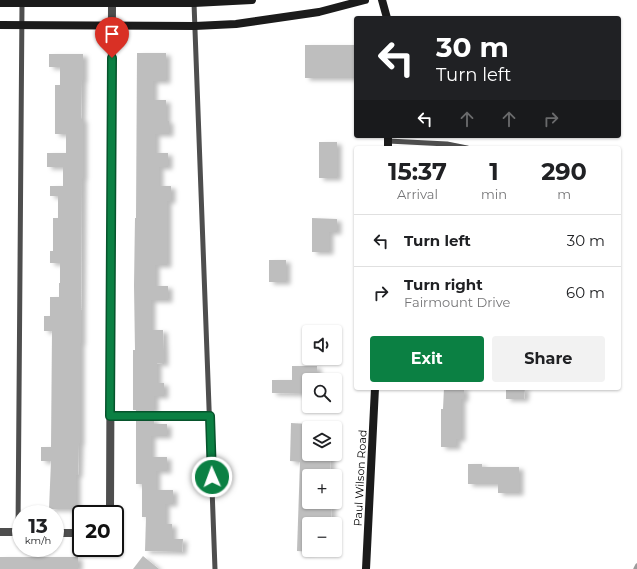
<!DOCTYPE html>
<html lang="en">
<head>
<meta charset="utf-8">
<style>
  :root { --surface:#fff; --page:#f2f2f2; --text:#202124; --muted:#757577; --line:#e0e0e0; --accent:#0b8043 }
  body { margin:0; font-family:Montserrat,sans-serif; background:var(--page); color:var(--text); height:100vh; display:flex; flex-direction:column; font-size:15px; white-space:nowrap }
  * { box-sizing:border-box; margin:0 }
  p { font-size:13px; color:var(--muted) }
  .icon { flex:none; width:22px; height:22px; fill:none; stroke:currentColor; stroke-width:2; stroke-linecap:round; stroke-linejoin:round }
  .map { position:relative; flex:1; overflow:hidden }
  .details { position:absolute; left:354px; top:146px; width:267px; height:244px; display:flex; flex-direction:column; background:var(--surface); border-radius:4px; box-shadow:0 1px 3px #0004 }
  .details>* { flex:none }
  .top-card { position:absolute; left:354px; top:16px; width:267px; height:122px; border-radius:4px; box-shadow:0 1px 3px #0004; background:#202124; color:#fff; overflow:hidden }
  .fabs { position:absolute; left:302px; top:325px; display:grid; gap:8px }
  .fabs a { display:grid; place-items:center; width:40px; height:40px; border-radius:4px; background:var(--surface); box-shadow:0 1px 3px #0004; font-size:20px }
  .speed { position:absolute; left:12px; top:505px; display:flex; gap:8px; font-size:20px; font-weight:700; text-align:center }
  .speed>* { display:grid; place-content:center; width:52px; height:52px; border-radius:50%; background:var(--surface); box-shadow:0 1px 3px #0004; line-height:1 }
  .speed small { font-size:10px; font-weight:400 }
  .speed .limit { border:2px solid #111; border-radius:6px; background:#fff; color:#111 }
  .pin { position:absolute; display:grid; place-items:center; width:34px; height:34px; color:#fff; margin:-41px -17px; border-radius:50% 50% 50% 0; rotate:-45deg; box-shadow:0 0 4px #0007 }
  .pin .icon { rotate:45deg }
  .me { position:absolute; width:44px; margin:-22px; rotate:358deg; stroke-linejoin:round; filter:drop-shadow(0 0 3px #0008) }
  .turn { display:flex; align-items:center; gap:14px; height:84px; padding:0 16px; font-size:18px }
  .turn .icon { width:52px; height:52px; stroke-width:2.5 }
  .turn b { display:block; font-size:28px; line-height:34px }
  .lanes { display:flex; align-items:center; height:38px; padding:0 16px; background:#0003; justify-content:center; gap:20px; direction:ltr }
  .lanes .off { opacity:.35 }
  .eta { display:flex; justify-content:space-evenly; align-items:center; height:68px; text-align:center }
  .eta b { font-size:24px; font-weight:700; line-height:28px }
  .cta { display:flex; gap:8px; margin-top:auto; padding:8px 16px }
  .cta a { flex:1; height:46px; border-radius:4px; background:var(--accent); color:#fff; font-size:16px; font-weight:700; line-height:46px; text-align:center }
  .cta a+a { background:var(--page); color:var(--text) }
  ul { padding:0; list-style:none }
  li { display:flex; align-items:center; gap:12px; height:52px; padding:0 16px; border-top:1px solid var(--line) }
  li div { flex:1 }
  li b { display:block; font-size:15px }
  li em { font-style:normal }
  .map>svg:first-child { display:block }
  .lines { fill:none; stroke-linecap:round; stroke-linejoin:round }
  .stream { stroke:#9c9c9c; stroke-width:3.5 }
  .building { fill:#bebebe; filter:url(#shadow) }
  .lane { stroke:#4e4e4e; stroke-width:5 }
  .street { stroke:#4e4e4e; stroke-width:8 }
  .secondary { stroke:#1b1b1b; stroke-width:8 }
  .route-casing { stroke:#07532c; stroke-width:10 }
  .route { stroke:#0b8043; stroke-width:7 }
  .labels { text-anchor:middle; stroke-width:3; stroke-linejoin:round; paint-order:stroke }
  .street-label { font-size:11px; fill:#000; stroke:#fff }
</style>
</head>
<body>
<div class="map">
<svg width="637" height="569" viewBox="0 0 637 569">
  <defs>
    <filter id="shadow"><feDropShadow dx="4.5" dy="2.5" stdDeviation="2" flood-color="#0004"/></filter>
  </defs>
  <rect width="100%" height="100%" fill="#fff"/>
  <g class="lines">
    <!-- stream -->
    <path class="stream" d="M635,569L637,565"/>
  </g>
  <!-- building -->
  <g class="building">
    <rect x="305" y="45" width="51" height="33"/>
    <path d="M137,53H166V81H153V100H166V121H169V134H155V153H168V167H159V186H171V201H167V265H155V286H168V300H151V330H163L164,351V364L157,363V383H164V396H154V411H136V410H133V350H135L134,286L135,218H136Z"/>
    <path d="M49,54H83V80H82L81,119H83V178H82L81,311V343H80V443H79L78,475H76V509H49L51,461H41V447H51L52,331H44V316H50V297H59V283H60V263H50V251H53V218H58V196H50V186H63V167H47V153H66V134H55V85H60V67H49Z"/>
    <rect x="319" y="142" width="18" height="36"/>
    <path d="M312,218L337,219V232H329V252H312Z"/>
    <rect x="269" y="260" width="17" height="22"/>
    <path d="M292,366H317V380H309V394L272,393V380H292Z"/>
    <path d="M444,388H464V399H461V439H456V447H441V409H443Z"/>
    <path d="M506,388H525L524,399H506Z"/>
    <path d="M136,419H154V424H167V436H151V457H167V471H156V490H173V504H165V524H172V539H183L182,552L145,551L146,517H142V484H136Z"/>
    <path d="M291,423L309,424V454H331L330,476H309V502H332L331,524H309V552L297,551L300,462L290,461Z"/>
    <path d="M468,464H482V467H519V493H498V484H468Z"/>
    <path d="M143,556L159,569H133Z"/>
    <rect x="0" y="557" width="78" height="12"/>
  </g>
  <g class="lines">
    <!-- lane -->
    <g class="lane">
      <path d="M194,3L215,569"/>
      <path d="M388,141L447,144L467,148"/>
      <path d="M110,415H210"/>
      <path d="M18,532L22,4"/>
    </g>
    <!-- street -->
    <g class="street">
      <path d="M110,514L112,4"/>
      <path d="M0,532H21"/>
      <path d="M55,533H81"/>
    </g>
    <!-- secondary -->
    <g class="secondary">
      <path d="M382,0L387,18"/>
      <path d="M0,3H194L252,0"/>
      <path d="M0,25L195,26L236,24L319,12L365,0"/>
      <path d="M388,148V136"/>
      <path d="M366,569L375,388"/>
    </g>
  </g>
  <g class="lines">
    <defs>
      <path id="route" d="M112,58L110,416H210L212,477"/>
    </defs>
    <!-- route casing -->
    <use href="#route" class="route-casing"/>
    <!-- route -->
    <use href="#route" class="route"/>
  </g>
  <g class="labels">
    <!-- street labels -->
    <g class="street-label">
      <text transform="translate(360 478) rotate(-87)" y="4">Paul Wilson Road</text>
    </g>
  </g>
</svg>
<div class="fabs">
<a><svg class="icon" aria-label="sound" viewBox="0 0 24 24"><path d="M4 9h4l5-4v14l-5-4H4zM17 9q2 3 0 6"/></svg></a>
<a><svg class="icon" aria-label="search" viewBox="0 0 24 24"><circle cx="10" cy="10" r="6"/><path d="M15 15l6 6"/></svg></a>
<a><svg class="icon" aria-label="layers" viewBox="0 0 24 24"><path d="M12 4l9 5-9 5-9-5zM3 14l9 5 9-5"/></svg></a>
<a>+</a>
<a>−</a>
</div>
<div class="speed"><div>13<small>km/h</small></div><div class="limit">20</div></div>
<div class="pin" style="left:112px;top:58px;background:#d93025"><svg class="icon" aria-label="arrive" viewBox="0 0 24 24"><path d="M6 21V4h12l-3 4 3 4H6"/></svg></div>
<svg class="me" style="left:212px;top:477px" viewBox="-20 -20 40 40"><circle r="17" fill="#0b8043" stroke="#fff" stroke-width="3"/><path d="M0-11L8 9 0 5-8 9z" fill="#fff"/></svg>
<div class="top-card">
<div class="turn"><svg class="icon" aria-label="left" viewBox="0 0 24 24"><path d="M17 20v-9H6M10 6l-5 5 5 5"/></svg><div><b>30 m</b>Turn left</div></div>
<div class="lanes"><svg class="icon" aria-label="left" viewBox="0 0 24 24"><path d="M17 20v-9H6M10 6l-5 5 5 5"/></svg><svg class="icon off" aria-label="ahead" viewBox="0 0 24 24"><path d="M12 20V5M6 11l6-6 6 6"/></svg><svg class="icon off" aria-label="ahead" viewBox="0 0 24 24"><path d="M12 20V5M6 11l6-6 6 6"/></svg><svg class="icon off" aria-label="right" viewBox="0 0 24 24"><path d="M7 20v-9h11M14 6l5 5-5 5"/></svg></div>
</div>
<section class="details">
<div class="eta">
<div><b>15:37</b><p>Arrival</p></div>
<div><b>1</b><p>min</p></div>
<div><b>290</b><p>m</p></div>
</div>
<ul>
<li><svg class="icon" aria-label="left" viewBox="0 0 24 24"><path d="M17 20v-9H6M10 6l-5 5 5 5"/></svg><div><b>Turn left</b></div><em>30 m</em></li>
<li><svg class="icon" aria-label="right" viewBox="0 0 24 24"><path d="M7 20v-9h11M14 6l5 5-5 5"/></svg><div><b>Turn right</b><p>Fairmount Drive</p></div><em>60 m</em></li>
</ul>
<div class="cta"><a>Exit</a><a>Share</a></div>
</section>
</div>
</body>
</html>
